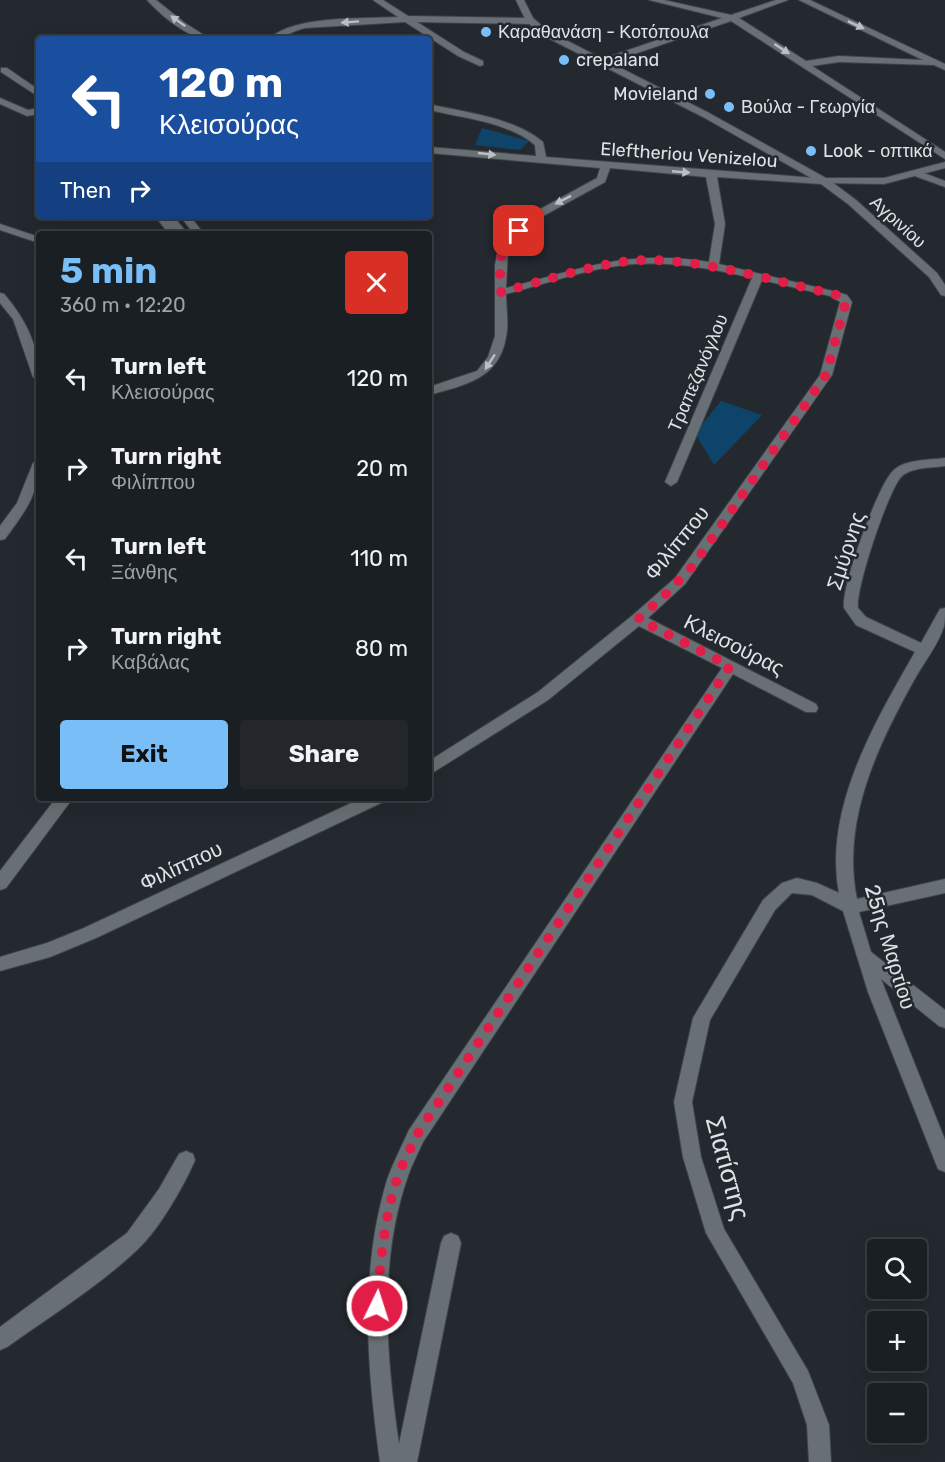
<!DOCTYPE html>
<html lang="en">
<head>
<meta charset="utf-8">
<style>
  :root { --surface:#1a1f23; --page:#23272b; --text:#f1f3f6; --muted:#9fa2a6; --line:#383d41; --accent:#7abef8 }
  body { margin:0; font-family:Rubik,sans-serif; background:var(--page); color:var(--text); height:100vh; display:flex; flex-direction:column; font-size:22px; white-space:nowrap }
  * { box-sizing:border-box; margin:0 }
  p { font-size:20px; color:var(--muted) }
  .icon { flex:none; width:33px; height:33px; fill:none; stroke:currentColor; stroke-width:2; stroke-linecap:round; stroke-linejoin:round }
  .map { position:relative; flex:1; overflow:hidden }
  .panel { position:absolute; left:36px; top:231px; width:396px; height:570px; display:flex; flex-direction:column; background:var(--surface); border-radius:6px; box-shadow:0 6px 24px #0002,0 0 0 2px var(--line) }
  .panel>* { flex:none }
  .banner { position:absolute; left:36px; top:36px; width:396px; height:183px; border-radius:6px; box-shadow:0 6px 24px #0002,0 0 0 2px var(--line); background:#1a4fa0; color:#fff; overflow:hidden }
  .fabs { position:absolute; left:867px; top:1239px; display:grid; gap:12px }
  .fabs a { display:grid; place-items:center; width:60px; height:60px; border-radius:6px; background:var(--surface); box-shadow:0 6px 24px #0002,0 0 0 2px var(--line); font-size:30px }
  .pin { position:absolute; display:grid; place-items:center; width:51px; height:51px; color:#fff; margin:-26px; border-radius:12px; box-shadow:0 3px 9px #0006 }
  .me { position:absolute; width:66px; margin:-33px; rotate:4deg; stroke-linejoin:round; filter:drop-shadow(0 0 4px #0008) }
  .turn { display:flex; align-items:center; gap:21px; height:126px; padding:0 24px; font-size:27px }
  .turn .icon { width:78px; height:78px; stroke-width:2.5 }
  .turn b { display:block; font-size:42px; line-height:51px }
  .then { display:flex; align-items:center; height:57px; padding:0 24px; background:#0003; gap:12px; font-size:22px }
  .round { display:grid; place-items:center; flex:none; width:63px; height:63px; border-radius:6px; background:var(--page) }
  .headline { display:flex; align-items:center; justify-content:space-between; height:102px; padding:0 24px }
  h1 { font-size:36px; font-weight:700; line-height:45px; color:var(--accent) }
  .button { display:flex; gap:12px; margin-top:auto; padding:12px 24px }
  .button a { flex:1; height:69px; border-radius:6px; background:var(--accent); color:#111; font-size:24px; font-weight:700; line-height:69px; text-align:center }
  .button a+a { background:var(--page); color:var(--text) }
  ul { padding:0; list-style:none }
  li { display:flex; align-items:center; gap:18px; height:90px; padding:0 24px }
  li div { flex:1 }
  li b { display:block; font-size:22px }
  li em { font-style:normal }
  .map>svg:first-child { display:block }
  .green { fill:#0f446a }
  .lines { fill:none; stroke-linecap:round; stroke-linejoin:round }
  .street-casing { stroke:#3f4449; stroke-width:2 }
  .secondary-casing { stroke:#3f4449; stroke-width:2 }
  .street { fill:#687076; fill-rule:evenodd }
  .secondary { fill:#687076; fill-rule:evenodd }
  .oneway { fill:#bbc0c5 }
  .route { stroke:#e11d48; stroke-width:10; stroke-dasharray:0 18 }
  .poi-dot { fill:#7abef8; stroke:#23292f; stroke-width:2 }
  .labels { text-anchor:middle; stroke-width:5; stroke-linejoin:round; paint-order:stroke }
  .far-poi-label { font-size:18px; fill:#dfe3e7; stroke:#23292f; text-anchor:start }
  .far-street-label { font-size:18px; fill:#dfe3e7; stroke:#23292f }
  .street-label { font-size:21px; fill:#dfe3e7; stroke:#23292f }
  .near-street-label { font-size:26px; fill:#dfe3e7; stroke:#23292f }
</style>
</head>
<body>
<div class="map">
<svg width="945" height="1462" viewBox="0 0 945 1462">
  <rect width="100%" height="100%" fill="#23292f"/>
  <!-- green -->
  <g class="green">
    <path d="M482,128L529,141L520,150L475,145Z"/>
    <path d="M721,401L762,415L714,465L695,433Z"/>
  </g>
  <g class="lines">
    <defs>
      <g id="street">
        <path d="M147,0H156L185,23L210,39C188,39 162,16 147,0Z"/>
        <path d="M373,0H383L408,16L530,18L534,21L530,24L417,22L464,52L483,61V65L480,66L458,56L405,22L305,28C292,31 282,39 269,39C294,15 363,19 398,17Z"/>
        <path d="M649,0H664L731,15L776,0H788L739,18L806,61L839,56L923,60L799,0H810L945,64V70L934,65L839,62L812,66L945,152V159L731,21L605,64H599V60L722,18Z"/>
        <path d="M0,98L28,110L39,108V114L27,116L0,104Z"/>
        <path d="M429,104C466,113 513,117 543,142L546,157L828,179L856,200L937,273L945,285V296L941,295L929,277L848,204L821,184L717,177L725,224L719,264L837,292L847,295L852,302L832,375L685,584L648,618L816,704L818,708L816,712H806L733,674L423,1142C418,1153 412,1164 408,1176C378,1261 386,1356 399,1444L441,1243L444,1236L451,1233L458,1236L461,1243L417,1462H380C367,1368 359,1273 387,1180C393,1163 402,1146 409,1130L722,668L639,626L548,700L429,775V761L538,692L633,615L675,578L820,375L840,302L830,296L762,280L677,482L671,486L665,482L752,278C708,268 663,259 617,266C579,271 543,285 506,294C506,308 509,324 506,337C499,379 465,385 429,395V387L477,371L488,357L495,336V265L499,246L535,212L597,178L600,168L429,153V147L536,156L535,145C508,122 463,118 429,110ZM610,168L706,177L715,224L709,262C627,249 582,269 506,288L508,249L543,216L605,182Z"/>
        <path d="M916,170L945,181V187L912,175V171Z"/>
        <path d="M163,216H173L188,234H177Z"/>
        <path d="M0,224L39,237V243L0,230Z"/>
        <path d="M0,293L4,294C26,320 39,345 39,381L33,377L13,319L0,303Z"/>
        <path d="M945,458V466C931,468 911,467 901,477C888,491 855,590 858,608L866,617L921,643L940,609L945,608C945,614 945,621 944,626C939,644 922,665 913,682C877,747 841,822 857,899L945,879V893L859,912L871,952L945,1010V1028L939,1026L881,979L945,1140V1172L938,1169L868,992L843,911L812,895L792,893L775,910L710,1020L692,1102L701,1157L724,1229L808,1371L829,1425L831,1462H809L807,1425L793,1383L706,1233L683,1157L674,1102L693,1018L763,900L782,883L797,878L817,883L839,893C823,809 875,722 915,652L856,625L844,608C841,587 877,488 892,472C903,459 929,460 945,458Z"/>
        <path d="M39,459C39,496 25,511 5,539L0,540V526L17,503L33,463Z"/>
        <path d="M362,798H385L383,802L96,938L50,957L0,971V957L47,943L84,928Z"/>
        <path d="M186,1151L193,1154L195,1160C184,1186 159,1229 139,1248C102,1284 49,1317 7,1347L0,1350V1327L127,1233L159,1189L179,1154Z"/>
      </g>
      <g id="secondary">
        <path d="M516,0H524L533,18L548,31L709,113L826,178H884L945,162V168L884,184L820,183L703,117L542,35L526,21Z"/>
        <path d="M1,68H7L39,90V97L1,72Z"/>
        <path d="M155,216H165L180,234H169Z"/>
        <path d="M180,216H190L204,234H194Z"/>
        <path d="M56,798H73L6,888L0,890V871Z"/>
      </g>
    </defs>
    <!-- street casing -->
    <use href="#street" class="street-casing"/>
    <!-- secondary casing -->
    <use href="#secondary" class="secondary-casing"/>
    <!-- street -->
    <use href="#street" class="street"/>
    <!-- secondary -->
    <use href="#secondary" class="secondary"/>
  </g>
  <!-- one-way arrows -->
  <defs><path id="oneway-solid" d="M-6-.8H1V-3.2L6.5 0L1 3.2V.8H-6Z" transform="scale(1.5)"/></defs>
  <g class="oneway">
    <use href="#oneway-solid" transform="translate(178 21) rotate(-144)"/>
    <use href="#oneway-solid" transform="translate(350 22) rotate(176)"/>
    <use href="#oneway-solid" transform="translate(856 25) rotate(25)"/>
    <use href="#oneway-solid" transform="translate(782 49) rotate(33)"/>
    <use href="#oneway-solid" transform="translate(487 154) rotate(6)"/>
    <use href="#oneway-solid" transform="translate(681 172) rotate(5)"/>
    <use href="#oneway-solid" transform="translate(563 200) rotate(153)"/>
    <use href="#oneway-solid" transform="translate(490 362) rotate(123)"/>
  </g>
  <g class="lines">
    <!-- route -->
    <path class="route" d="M377,1306C380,1263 384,1220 397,1179C402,1164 410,1150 416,1136L730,666L638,619L665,595L692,567L826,375L845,305L843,297L833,294C774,281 690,255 630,261C590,265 541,282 501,292C500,262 495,254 519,231"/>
  </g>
  <!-- markers -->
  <g class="poi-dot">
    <circle cx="486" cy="32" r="6"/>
    <circle cx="564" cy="60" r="6"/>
    <circle cx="710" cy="94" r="6"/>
    <circle cx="729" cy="107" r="6"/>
    <circle cx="811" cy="151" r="6"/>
  </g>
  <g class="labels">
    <!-- far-poi labels -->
    <g class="far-poi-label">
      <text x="498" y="38">Καραθανάση - Κοτόπουλα</text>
      <text x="576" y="66">crepaland</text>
      <text x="698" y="100" text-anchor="end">Movieland</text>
      <text x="741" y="113">Βούλα - Γεωργία</text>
      <text x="823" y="157">Look - οπτικά</text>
    </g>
    <!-- far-street labels -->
    <g class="far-street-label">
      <text transform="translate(689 155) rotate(4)" y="6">Eleftheriou Venizelou</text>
      <text transform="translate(898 222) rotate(42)" y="6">Αγρινίου</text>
      <text transform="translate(698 373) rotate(-67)" y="6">Τραπεζανόγλου</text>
    </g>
    <!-- street labels -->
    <g class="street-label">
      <text transform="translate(677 543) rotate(-51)" y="7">Φιλίππου</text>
      <text transform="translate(846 551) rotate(-72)" y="7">Σμύρνης</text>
      <text transform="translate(734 645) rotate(27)" y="7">Κλεισούρας</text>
      <text transform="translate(181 866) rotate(-25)" y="7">Φιλίππου</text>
      <text transform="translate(890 947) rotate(73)" y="7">25ης Μαρτίου</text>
    </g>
    <!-- near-street labels -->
    <g class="near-street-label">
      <text transform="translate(728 1168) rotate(75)" y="9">Σιατίστης</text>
    </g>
  </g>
</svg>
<div class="fabs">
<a><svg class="icon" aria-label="search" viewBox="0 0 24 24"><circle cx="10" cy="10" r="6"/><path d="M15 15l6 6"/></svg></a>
<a>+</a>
<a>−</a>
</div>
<div class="pin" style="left:519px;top:231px;background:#d93025"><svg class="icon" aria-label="arrive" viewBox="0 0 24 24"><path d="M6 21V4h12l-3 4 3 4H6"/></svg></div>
<svg class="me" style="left:377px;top:1306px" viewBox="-20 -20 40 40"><circle r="17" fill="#e11d48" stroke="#fff" stroke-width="3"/><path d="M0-11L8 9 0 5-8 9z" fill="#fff"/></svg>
<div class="banner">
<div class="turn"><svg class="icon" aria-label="left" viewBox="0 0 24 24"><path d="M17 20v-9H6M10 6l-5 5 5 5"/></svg><div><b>120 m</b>Κλεισούρας</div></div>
<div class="then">Then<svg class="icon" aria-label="right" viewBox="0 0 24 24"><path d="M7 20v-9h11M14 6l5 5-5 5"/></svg></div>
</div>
<section class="panel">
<div class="headline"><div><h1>5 min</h1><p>360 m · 12:20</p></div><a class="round" style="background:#d93025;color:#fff"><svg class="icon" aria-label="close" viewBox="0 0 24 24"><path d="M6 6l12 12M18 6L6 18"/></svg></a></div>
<ul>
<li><svg class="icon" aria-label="left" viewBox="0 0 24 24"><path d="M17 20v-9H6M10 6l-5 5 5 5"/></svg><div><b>Turn left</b><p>Κλεισούρας</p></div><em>120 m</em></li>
<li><svg class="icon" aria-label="right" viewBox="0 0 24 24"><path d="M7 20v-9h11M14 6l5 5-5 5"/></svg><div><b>Turn right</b><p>Φιλίππου</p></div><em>20 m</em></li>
<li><svg class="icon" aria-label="left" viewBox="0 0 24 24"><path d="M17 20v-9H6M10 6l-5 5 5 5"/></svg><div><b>Turn left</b><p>Ξάνθης</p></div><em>110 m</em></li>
<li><svg class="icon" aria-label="right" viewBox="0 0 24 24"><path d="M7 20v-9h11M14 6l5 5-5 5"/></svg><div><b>Turn right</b><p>Καβάλας</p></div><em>80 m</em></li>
</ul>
<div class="button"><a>Exit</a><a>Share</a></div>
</section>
</div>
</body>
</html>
